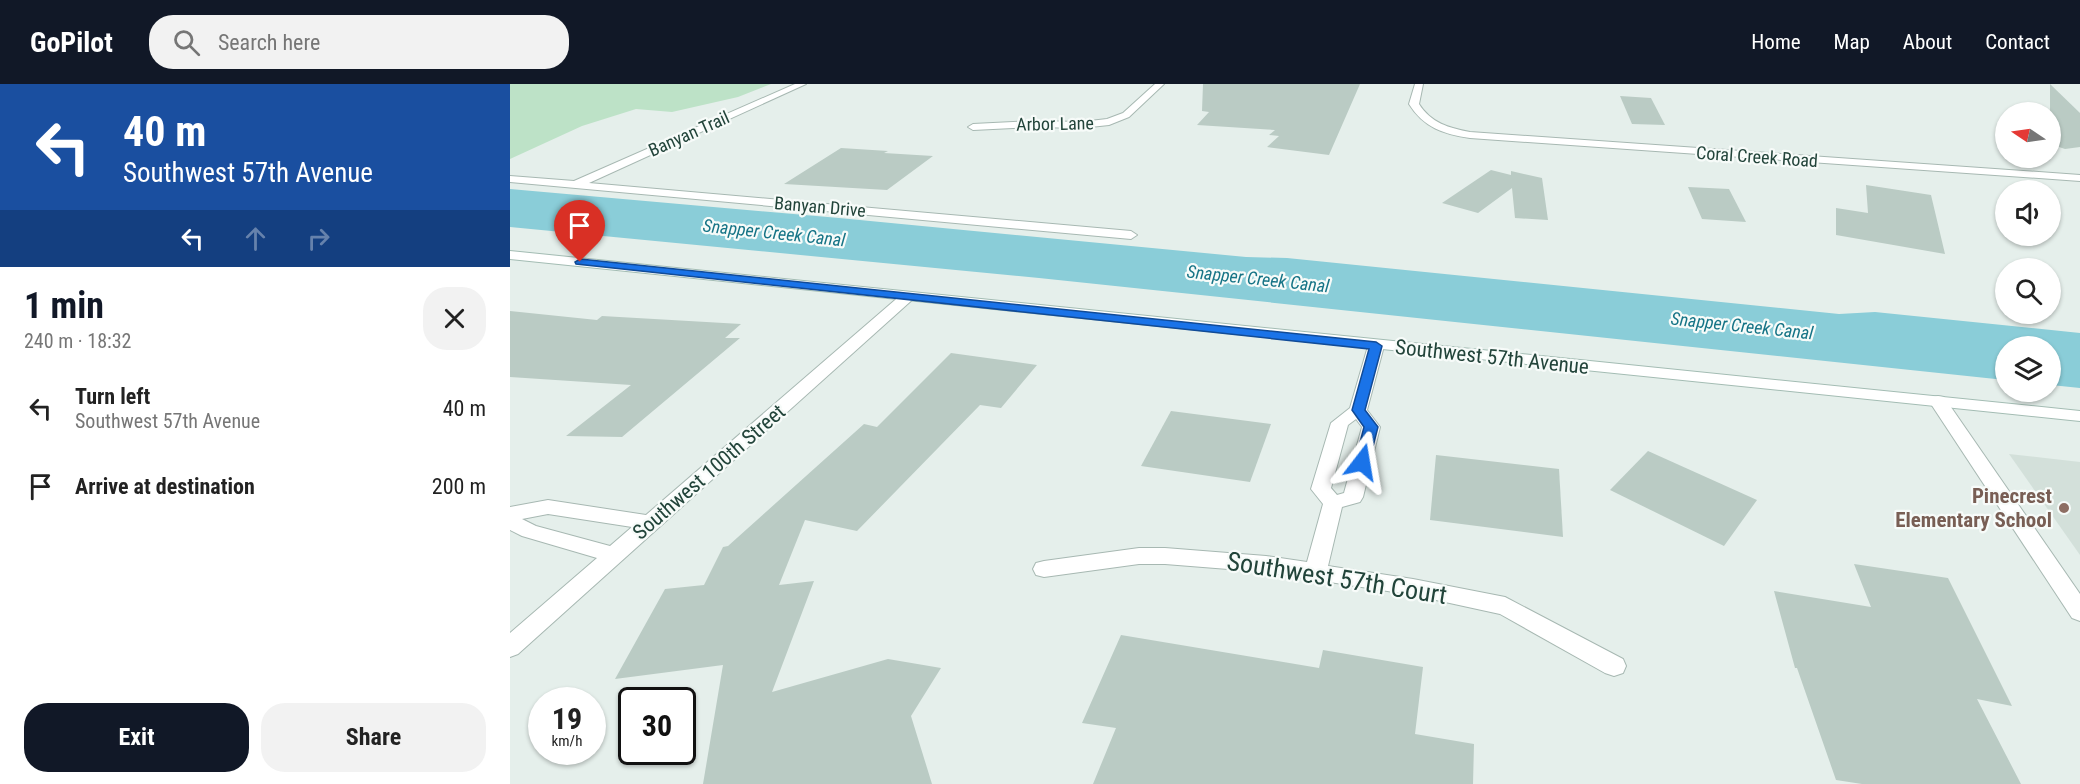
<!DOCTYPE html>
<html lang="en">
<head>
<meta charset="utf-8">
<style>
  :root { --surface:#fff; --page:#f2f2f2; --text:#222; --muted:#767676; --accent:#111827 }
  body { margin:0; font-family:"Roboto Condensed",sans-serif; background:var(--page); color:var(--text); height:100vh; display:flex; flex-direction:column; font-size:22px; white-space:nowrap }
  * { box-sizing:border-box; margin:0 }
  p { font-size:20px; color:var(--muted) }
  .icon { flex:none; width:33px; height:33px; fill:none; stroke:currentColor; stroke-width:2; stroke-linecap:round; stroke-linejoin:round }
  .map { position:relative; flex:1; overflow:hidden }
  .details { display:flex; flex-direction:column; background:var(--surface); width:510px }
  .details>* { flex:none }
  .banner { background:#1a4fa0; color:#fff; overflow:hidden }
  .needle { width:39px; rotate:283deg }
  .tools { position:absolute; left:1485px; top:18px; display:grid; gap:12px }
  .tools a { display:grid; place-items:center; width:66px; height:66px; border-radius:50%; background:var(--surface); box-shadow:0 2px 4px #0004; font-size:30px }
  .speed { position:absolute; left:18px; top:603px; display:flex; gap:12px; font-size:30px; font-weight:700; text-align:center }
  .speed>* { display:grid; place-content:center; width:78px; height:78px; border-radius:50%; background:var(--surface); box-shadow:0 2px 4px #0004; line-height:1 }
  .speed small { font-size:15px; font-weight:400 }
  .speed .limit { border:3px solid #111; border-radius:9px; background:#fff; color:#111 }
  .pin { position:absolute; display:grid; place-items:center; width:51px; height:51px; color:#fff; margin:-62px -26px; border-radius:50% 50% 50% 0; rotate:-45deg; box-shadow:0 0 6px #0007 }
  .pin .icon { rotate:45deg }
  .me { position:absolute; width:66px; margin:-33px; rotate:14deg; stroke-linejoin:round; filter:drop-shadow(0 0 4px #0008) }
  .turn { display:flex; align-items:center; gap:21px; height:126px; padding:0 24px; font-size:27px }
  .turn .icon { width:78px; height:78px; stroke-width:2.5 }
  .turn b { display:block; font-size:42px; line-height:51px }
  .lanes { display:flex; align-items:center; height:57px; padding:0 24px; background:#0003; justify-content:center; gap:30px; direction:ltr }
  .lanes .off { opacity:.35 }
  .round { display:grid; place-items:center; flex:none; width:63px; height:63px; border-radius:24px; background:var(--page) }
  .overview { display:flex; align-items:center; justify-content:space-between; height:102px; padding:0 24px }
  h1 { font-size:36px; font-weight:700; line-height:45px; color:var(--accent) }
  .primary-button { display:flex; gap:12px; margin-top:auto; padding:12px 24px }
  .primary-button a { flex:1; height:69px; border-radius:24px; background:var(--accent); color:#fff; font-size:24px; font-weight:700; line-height:69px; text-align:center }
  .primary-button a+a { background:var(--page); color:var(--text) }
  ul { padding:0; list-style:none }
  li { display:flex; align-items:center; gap:18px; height:78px; padding:0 24px }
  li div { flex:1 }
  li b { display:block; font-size:22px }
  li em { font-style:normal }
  header { display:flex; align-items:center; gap:36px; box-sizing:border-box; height:84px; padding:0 30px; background:var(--accent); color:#fff }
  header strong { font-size:28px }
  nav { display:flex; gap:33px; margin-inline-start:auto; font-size:21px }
  .search { width:420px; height:54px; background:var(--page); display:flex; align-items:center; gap:15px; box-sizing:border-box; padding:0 21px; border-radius:24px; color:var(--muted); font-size:22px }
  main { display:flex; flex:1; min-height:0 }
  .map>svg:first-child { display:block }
  .built { fill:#d3e0da }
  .green { fill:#bde2c7 }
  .water { fill:#8acdd8 }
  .building { fill:#bacbc4 }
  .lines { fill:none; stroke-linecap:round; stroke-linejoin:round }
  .minor-casing { stroke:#a7b8b2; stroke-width:2 }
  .secondary-casing { stroke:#a3bcb3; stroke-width:2 }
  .minor { fill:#fff; fill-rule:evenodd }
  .secondary { fill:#fff; fill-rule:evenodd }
  .route { fill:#1a73e8; stroke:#114b97; stroke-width:1.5 }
  .education-dot { fill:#8d6e63; stroke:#f7fbf9; stroke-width:2 }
  .labels { text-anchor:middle; stroke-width:4.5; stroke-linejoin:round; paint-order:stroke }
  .far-street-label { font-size:18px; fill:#22443a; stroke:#f7fbf9 }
  .far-water-label { font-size:18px; font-style:italic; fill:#167486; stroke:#f7fbf9 }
  .street-label { font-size:21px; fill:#22443a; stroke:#f7fbf9 }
  .education-label { font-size:21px; font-weight:bold; fill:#785e54; stroke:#f7fbf9; text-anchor:end }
  .near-street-label { font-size:26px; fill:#22443a; stroke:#f7fbf9 }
</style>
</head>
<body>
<header>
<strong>GoPilot</strong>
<div class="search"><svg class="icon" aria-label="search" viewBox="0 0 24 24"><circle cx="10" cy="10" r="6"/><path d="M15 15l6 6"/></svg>Search here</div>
<nav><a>Home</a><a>Map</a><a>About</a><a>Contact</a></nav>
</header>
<main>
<section class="details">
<div class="banner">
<div class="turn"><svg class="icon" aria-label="left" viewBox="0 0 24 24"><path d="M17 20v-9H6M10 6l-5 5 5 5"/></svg><div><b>40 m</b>Southwest 57th Avenue</div></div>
<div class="lanes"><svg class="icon" aria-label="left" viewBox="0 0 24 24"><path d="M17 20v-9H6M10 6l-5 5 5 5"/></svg><svg class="icon off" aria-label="ahead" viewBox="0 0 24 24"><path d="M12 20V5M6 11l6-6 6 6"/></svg><svg class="icon off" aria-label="right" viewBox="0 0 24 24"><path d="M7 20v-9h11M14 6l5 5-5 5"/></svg></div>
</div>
<div class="overview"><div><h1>1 min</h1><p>240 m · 18:32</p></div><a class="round"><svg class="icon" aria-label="close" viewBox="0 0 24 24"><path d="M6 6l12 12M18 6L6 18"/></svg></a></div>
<ul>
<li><svg class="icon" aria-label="left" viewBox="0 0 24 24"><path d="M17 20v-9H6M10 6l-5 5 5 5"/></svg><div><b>Turn left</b><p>Southwest 57th Avenue</p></div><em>40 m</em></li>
<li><svg class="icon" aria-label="arrive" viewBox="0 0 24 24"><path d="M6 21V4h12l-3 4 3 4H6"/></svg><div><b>Arrive at destination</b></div><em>200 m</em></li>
</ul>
<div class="primary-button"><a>Exit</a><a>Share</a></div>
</section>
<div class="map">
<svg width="1570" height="700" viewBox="0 0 1570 700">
  <rect width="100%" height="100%" fill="#e5efeb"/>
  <!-- built -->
  <path class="built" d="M1499,370L1570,378V471Z"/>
  <!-- green -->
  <path class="green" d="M0,0H261L228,13L162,28L126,25L72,42L0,75Z"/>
  <!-- water -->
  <path class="water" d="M0,105L329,134L736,173L777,174L1329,230L1365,228L1570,249V304L1541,301L1540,262H1496L1495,296L529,194L0,143Z"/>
  <!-- building -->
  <g class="building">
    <path d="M693,0H850L819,71L757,63L769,52L759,51L765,46L687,41L699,28L692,27Z"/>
    <path d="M1540,0L1570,29V63L1555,65L1540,60Z"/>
    <path d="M1110,12L1141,14L1155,41L1122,40Z"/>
    <path d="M331,64L378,67L374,69L423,72L377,106L274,100Z"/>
    <path d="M981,86L1001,91V87L1032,94L1038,136L1005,134L1002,104L968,129L932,119Z"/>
    <path d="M1356,101L1421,111L1435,170L1326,151V124L1358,129Z"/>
    <path d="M1178,103L1219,105L1236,138L1192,135Z"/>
    <path d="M0,227L87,236L92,232L231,240L215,254H230L112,353L56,352L121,301L0,293Z"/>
    <path d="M441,269L527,281L491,324L470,321L347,447L295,436L269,501L304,497L262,608L378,575L431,584L401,632L422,700H193L213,581L105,595L155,505L194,501L213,463L218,462L354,340L367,343Z"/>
    <path d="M661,327L761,340L740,398L631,382Z"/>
    <path d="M1138,367L1247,416L1214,462L1100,406Z"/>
    <path d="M926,371L1049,385L1053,453L920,436Z"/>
    <path d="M1344,480L1438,494L1502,622L1467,615L1511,700H1352L1326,696L1287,584H1285L1264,507L1361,523Z"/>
    <path d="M611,551L809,584L813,566L913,583L905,650L964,660L963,700H583L606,644L572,639Z"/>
  </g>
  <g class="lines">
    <defs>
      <g id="minor">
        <path d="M285,0H296L79,99L621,147L627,151L621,155L0,98V92L64,97Z"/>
        <path d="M645,0H654L619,33L599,41L571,44L526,43L463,46L458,43L463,40L526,37L571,38L597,35L613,29Z"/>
        <path d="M905,0H913L909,20C921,39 939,44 960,48L1570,91V97L960,54C934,50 914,44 899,20Z"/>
        <path d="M397,209L402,210L404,213L402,216L8,570L0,573V549L87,474L12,452L0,446V423L38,416L136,431L392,210ZM38,430L122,443L100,462L26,442L12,435Z"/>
        <path d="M866,257L874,262L857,326L870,343L853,413L850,418L832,423L818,482L903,495L995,513L1113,575L1116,582L1113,589L1104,592L1095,589L990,530L903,511L756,488L655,480H629L534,493L526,491L523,485L526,479L534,477L629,464H655L756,472L797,478L813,420L801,405L821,339L840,324L858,262ZM846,335L852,343L834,409L827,411L821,404L838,341Z"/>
        <path d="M1428,312L1434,313L1570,510V537L1562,534L1419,317L1422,313Z"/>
      </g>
      <path id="secondary" d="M0,167L1570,327V337L0,175Z"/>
    </defs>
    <!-- minor casing -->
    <use href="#minor" class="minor-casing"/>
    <!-- secondary casing -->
    <use href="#secondary" class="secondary-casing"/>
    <!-- minor -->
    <use href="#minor" class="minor"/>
    <!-- secondary -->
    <use href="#secondary" class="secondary"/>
  </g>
  <!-- route -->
  <path class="route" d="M70,175L866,258L872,262L855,326L868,343L859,378L852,383L847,381L845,378L854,343L842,326L859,265L66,180L65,178Z"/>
  <!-- markers -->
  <circle class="education-dot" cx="1554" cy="424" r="6"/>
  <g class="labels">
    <!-- far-street labels -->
    <g class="far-street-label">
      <text transform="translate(545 40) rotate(-1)" y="6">Arbor Lane</text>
      <text transform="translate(179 50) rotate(-24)" y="6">Banyan Trail</text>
      <text transform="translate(1247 73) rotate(4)" y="6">Coral Creek Road</text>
      <text transform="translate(310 123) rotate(5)" y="6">Banyan Drive</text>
    </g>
    <!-- far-water labels -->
    <g class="far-water-label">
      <text transform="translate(264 149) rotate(6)" y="6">Snapper Creek Canal</text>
      <text transform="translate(748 195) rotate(6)" y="6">Snapper Creek Canal</text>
      <text transform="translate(1232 242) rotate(6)" y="6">Snapper Creek Canal</text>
    </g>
    <!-- street labels -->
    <g class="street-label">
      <text transform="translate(982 273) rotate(6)" y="7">Southwest 57th Avenue</text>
      <text transform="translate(199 388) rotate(-41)" y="7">Southwest 100th Street</text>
    </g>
    <!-- education labels -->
    <g class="education-label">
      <text x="1542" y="419">Pinecrest<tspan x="1542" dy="24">Elementary School</tspan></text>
    </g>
    <!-- near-street labels -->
    <g class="near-street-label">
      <text transform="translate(827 494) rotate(9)" y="9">Southwest 57th Court</text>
    </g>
  </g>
</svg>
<div class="tools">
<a><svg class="needle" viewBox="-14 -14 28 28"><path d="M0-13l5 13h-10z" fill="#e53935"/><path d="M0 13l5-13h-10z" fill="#767676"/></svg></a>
<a><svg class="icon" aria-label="sound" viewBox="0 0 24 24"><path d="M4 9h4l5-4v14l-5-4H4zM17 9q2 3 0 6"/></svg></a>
<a><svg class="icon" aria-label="search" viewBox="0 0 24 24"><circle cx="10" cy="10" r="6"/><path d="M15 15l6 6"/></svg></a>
<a><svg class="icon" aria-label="layers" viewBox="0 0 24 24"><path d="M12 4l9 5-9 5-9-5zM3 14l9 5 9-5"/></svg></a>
</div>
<div class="speed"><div>19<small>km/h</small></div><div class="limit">30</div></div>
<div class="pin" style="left:70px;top:178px;background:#d93025"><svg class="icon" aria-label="arrive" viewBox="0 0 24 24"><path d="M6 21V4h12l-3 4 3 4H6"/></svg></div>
<svg class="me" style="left:852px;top:378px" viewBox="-20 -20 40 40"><path d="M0-17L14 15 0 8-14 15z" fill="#1a73e8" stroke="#fff" stroke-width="4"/></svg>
</div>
</main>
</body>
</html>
